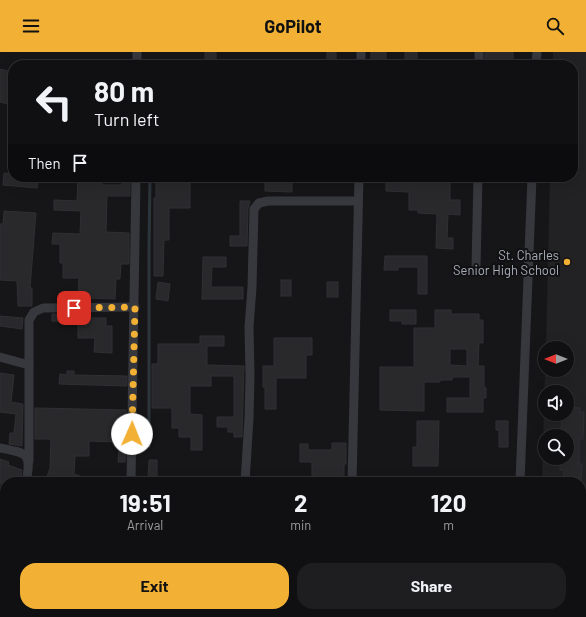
<!DOCTYPE html>
<html lang="en">
<head>
<meta charset="utf-8">
<style>
  :root { --surface:#101012; --page:#1e1e20; --text:#f1f3f6; --muted:#9c9d9f; --line:#303032; --accent:#f2b134 }
  body { margin:0; font-family:Barlow,sans-serif; background:var(--page); color:var(--text); height:100vh; display:flex; flex-direction:column; font-size:15px; white-space:nowrap }
  * { box-sizing:border-box; margin:0 }
  p { font-size:13px; color:var(--muted) }
  .icon { flex:none; width:22px; height:22px; fill:none; stroke:currentColor; stroke-width:2; stroke-linecap:round; stroke-linejoin:round }
  .map { position:relative; flex:1; overflow:hidden }
  .details { position:absolute; left:0px; top:425px; width:586px; height:140px; display:flex; flex-direction:column; background:var(--surface); border-radius:16px 16px 0 0; box-shadow:0 4px 16px #0002,0 0 0 1px var(--line) }
  .details>* { flex:none }
  .top-card { position:absolute; left:8px; top:8px; width:570px; height:122px; border-radius:16px; box-shadow:0 4px 16px #0002,0 0 0 1px var(--line); background:#101012; color:var(--text); overflow:hidden }
  .needle { width:26px; rotate:270deg }
  .buttons { position:absolute; left:538px; top:289px; display:grid; gap:8px }
  .buttons a { display:grid; place-items:center; width:36px; height:36px; border-radius:50%; background:var(--surface); box-shadow:0 4px 16px #0002,0 0 0 1px var(--line); font-size:20px }
  .pin { position:absolute; display:grid; place-items:center; width:34px; height:34px; color:#fff; margin:-17px; border-radius:8px; box-shadow:0 2px 6px #0006 }
  .me { position:absolute; width:44px; margin:-22px; rotate:1deg; stroke-linejoin:round; filter:drop-shadow(0 0 3px #0008) }
  .turn { display:flex; align-items:center; gap:14px; height:84px; padding:0 20px; font-size:18px }
  .turn .icon { width:52px; height:52px; stroke-width:2.5 }
  .turn b { display:block; font-size:28px; line-height:34px }
  .then { display:flex; align-items:center; height:38px; padding:0 20px; background:#0003; gap:8px; font-size:15px }
  .eta { display:flex; justify-content:space-evenly; align-items:center; height:68px; text-align:center }
  .eta b { font-size:24px; font-weight:700; line-height:28px }
  .primary-button { display:flex; gap:8px; margin-top:auto; padding:8px 20px }
  .primary-button a { flex:1; height:46px; border-radius:16px; background:var(--accent); color:#111; font-size:16px; font-weight:700; line-height:46px; text-align:center }
  .primary-button a+a { background:var(--page); color:var(--text) }
  header { display:flex; justify-content:space-between; align-items:center; height:52px; padding:0 20px; background:var(--accent); color:#111; font-size:18px; font-weight:700 }
  .map>svg:first-child { display:block }
  .built { fill:#222225; fill-rule:evenodd }
  .lines { fill:none; stroke-linecap:round; stroke-linejoin:round }
  .stream { stroke:#2c353c; stroke-width:3 }
  .building { fill:#29292c; stroke:#303034; fill-rule:evenodd }
  .minor { stroke:#37383d; stroke-width:9 }
  .route { stroke:#f2b134; stroke-width:7; stroke-dasharray:0 12.6 }
  .poi-dot { fill:#f2b134; stroke:#111113; stroke-width:1.5 }
  .labels { text-anchor:middle; stroke-width:4; stroke-linejoin:round; paint-order:stroke }
  .poi-label { font-size:13px; fill:#a8adb8; stroke:#111113; text-anchor:end }
</style>
</head>
<body>
<header><svg class="icon" aria-label="menu" viewBox="0 0 24 24"><path d="M4 6h16M4 12h16M4 18h16"/></svg>GoPilot<svg class="icon" aria-label="search" viewBox="0 0 24 24"><circle cx="10" cy="10" r="6"/><path d="M15 15l6 6"/></svg></header>
<div class="map">
<svg width="586" height="565" viewBox="0 0 586 565">
  <rect width="100%" height="100%" fill="#161618"/>
  <!-- built -->
  <path class="built" d="M553,0H586V565H539V560H581V430H542L545,318H567V296H546L550,125H573V13H553ZM545,340H567V362H545ZM545,384H567V406H545Z"/>
  <g class="lines">
    <!-- stream -->
    <g class="stream">
      <path d="M154,13V9"/>
      <path d="M149,394V197L150,125"/>
      <path d="M0,504L5,506"/>
      <path d="M157,560L173,565"/>
    </g>
  </g>
  <!-- building -->
  <g class="building">
    <rect x="205" y="0" width="11" height="13"/>
    <rect x="327" y="0" width="9" height="13"/>
    <rect x="371" y="0" width="15" height="13"/>
    <rect x="405" y="0" width="12" height="13"/>
    <path d="M485,0H513V13L485,12Z"/>
    <path d="M0,17L13,20L10,29L13,31L8,52L0,50Z"/>
    <path d="M4,121L13,122V125H39L37,136L3,133Z"/>
    <path d="M78,125H102V133H122V125H130V144H107L106,180L129,181V212H121L120,227H116L115,247L88,246V250H78L79,226H63V211H60V192H52L53,181L80,182L81,159L54,158V148L77,149Z"/>
    <path d="M265,125H279V129H292V140L265,139Z"/>
    <path d="M386,125H398V128H439V125H450V148H460V163L448,162L447,186H453V197L436,196L437,162L418,161V158H409V140L386,139Z"/>
    <path d="M156,130L190,131V156H169V188H164L163,224H154V146H156Z"/>
    <path d="M240,149H250L248,157L247,194H230V184H240Z"/>
    <path d="M4,159L36,161L30,236H32V254H18L17,229L0,228V172H3Z"/>
    <path d="M385,204H427V242H418V215H398V218H384Z"/>
    <path d="M203,205H226V215H212L211,235H243V247H202Z"/>
    <rect x="281" y="228" width="10" height="16"/>
    <path d="M158,230L170,232L168,249L156,247Z"/>
    <rect x="327" y="230" width="11" height="15"/>
    <path d="M390,258H416V272H402V269H390Z"/>
    <path d="M435,258H451V262H479V268H483V291H479L478,314H484V335L486,336V346H483V360H447V346H470V325H453L452,328H440V330H424V359L380,358V315H414V276H435ZM450,297H467V314L450,313Z"/>
    <path d="M52,262H88L89,266H106V274H112V301L94,300L95,286H78V270L52,269Z"/>
    <path d="M0,264L23,266L22,277L0,274Z"/>
    <path d="M200,284H224V294H207V313L244,314L242,385H234V380H228V375H217V365H234V324H211V334H190V362L202,363V398H191V385H179V376H172V356H152V312H158V292H200Z"/>
    <path d="M274,286H312V303H306V326H276V357H265V335H263V314H274Z"/>
    <path d="M67,319H74V323L127,324V334L59,332L60,322L67,323Z"/>
    <path d="M0,321L14,323L11,350L23,352L22,394L9,392L10,381H14L16,362L0,360Z"/>
    <path d="M567,355L580,356V360H584L583,387H579V412H582L581,430H564V418H560V407H567V384H561L562,362H567Z"/>
    <path d="M35,356L126,358V368H118V390L89,389V404H75L74,422L95,429L94,430H45L50,416L51,387H35Z"/>
    <path d="M417,369H439L438,414H413V395H417Z"/>
    <path d="M496,369H508V395H499V378H496Z"/>
    <path d="M332,391H346V412H344V430H312V410H300V392H308V398H332Z"/>
    <path d="M119,397L126,398L125,410H118Z"/>
    <path d="M0,407L9,410L8,413L22,418L20,430H2L1,432H0Z"/>
    <path d="M149,408H157V427H148Z"/>
  </g>
  <g class="lines">
    <!-- minor -->
    <g class="minor">
      <path d="M137,13V0"/>
      <path d="M361,13V0"/>
      <path d="M479,13V0"/>
      <path d="M536,13L537,0"/>
      <path d="M476,216L478,125"/>
      <path d="M0,305L29,313"/>
      <path d="M0,396C27,401 32,401 26,430"/>
      <path d="M29,409V268L34,260L43,256L135,255"/>
      <path d="M131,430L136,125"/>
      <path d="M245,430L249,366L250,323L249,275L252,235L254,157L259,151L268,149H358"/>
      <path d="M352,430L359,125"/>
      <path d="M520,430L532,125"/>
      <path d="M0,499L5,488"/>
      <path d="M172,560L186,565"/>
      <path d="M88,565L90,560"/>
      <path d="M146,565L148,560"/>
      <path d="M235,565L239,560"/>
      <path d="M350,565V560"/>
      <path d="M514,565L515,560"/>
    </g>
  </g>
  <g class="lines">
    <!-- route -->
    <path class="route" d="M74,256L135,255L132,382"/>
  </g>
  <!-- markers -->
  <circle class="poi-dot" cx="567" cy="210" r="4"/>
  <g class="labels">
    <!-- poi labels -->
    <g class="poi-label">
      <text x="559" y="208">St. Charles<tspan x="559" dy="15">Senior High School</tspan></text>
    </g>
  </g>
</svg>
<div class="buttons">
<a><svg class="needle" viewBox="-14 -14 28 28"><path d="M0-13l5 13h-10z" fill="#e53935"/><path d="M0 13l5-13h-10z" fill="#9c9d9f"/></svg></a>
<a><svg class="icon" aria-label="sound" viewBox="0 0 24 24"><path d="M4 9h4l5-4v14l-5-4H4zM17 9q2 3 0 6"/></svg></a>
<a><svg class="icon" aria-label="search" viewBox="0 0 24 24"><circle cx="10" cy="10" r="6"/><path d="M15 15l6 6"/></svg></a>
</div>
<div class="pin" style="left:74px;top:256px;background:#d93025"><svg class="icon" aria-label="arrive" viewBox="0 0 24 24"><path d="M6 21V4h12l-3 4 3 4H6"/></svg></div>
<svg class="me" style="left:132px;top:382px" viewBox="-20 -20 40 40"><circle r="19" fill="#fff"/><path d="M0-13L10 11 0 6-10 11z" fill="#f2b134"/></svg>
<div class="top-card">
<div class="turn"><svg class="icon" aria-label="left" viewBox="0 0 24 24"><path d="M17 20v-9H6M10 6l-5 5 5 5"/></svg><div><b>80 m</b>Turn left</div></div>
<div class="then">Then<svg class="icon" aria-label="arrive" viewBox="0 0 24 24"><path d="M6 21V4h12l-3 4 3 4H6"/></svg></div>
</div>
<section class="details">
<div class="eta">
<div><b>19:51</b><p>Arrival</p></div>
<div><b>2</b><p>min</p></div>
<div><b>120</b><p>m</p></div>
</div>
<div class="primary-button"><a>Exit</a><a>Share</a></div>
</section>
</div>
</body>
</html>
